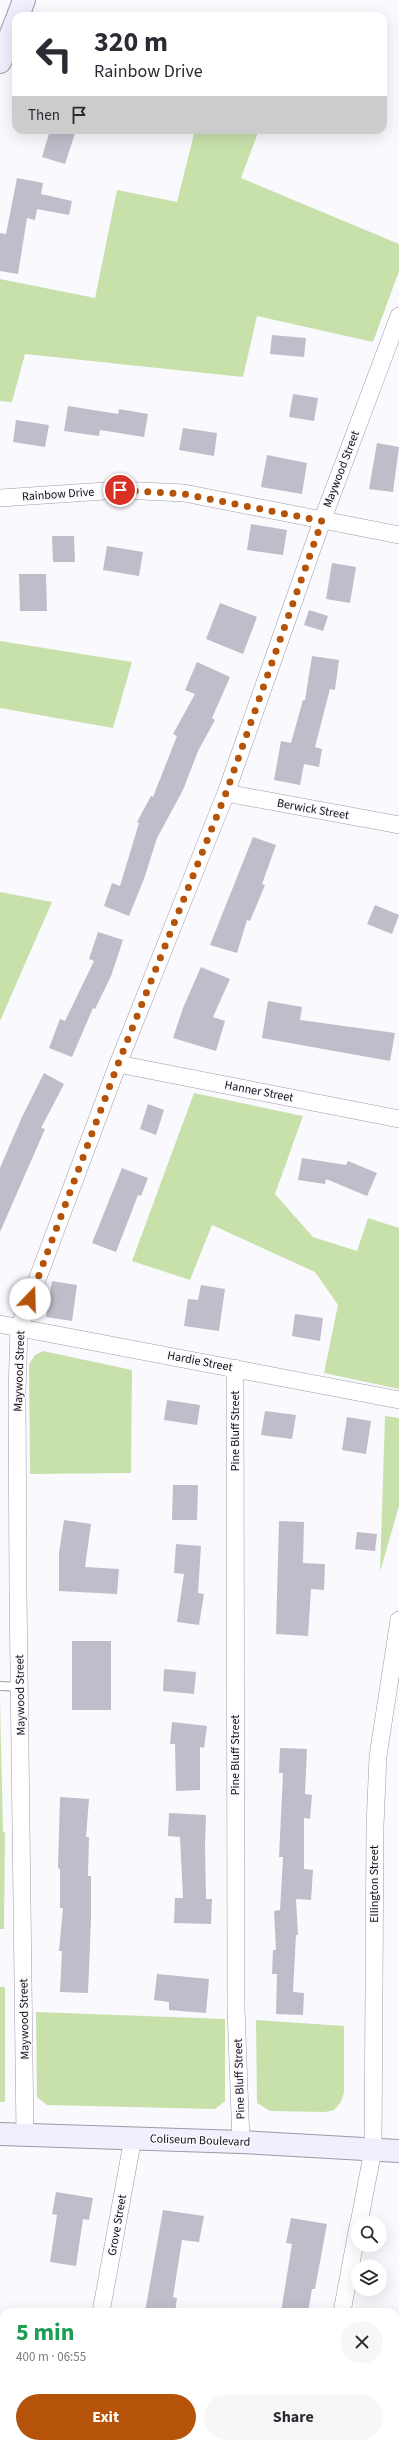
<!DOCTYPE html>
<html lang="en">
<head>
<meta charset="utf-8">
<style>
  :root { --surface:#fff; --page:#f7f7f7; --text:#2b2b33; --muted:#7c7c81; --accent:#b45309 }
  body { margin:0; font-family:"Source Sans 3",sans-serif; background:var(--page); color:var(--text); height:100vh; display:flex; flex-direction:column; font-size:15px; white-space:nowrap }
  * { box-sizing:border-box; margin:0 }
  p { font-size:13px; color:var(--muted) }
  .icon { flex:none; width:22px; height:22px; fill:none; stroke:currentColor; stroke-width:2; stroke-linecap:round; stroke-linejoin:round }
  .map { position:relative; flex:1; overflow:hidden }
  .drawer { position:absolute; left:0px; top:2308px; width:399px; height:140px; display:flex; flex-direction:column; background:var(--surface); border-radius:12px 12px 0 0; box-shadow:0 4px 16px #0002 }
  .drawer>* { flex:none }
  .guide { position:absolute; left:12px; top:12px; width:375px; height:122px; border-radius:12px; box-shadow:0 4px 16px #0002; background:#fff; color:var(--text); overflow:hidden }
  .controls { position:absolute; left:351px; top:2216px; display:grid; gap:8px }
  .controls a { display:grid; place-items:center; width:36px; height:36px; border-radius:50%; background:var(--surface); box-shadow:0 4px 16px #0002; font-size:20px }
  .pin { position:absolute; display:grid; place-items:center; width:34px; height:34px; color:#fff; margin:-17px; border:2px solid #fff; border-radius:50%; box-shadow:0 1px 4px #0007 }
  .me { position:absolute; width:44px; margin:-22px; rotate:21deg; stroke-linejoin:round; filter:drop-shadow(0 0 3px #0008) }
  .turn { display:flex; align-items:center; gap:14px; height:84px; padding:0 16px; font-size:18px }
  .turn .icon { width:52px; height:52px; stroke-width:2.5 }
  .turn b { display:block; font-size:28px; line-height:34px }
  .then { display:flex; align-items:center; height:38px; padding:0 16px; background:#0003; gap:8px; font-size:15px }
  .round { display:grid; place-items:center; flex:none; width:42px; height:42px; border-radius:21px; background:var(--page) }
  .summary { display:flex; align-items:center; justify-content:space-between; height:68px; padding:0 16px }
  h1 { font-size:24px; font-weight:700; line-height:30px; color:#1e9e55 }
  .cta { display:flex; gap:8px; margin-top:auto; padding:8px 16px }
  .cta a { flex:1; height:46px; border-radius:24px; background:var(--accent); color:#fff; font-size:16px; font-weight:700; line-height:46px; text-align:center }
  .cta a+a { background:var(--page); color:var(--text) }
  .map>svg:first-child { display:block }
  .green { fill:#c8e1aa }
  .building { fill:#c0bcc9 }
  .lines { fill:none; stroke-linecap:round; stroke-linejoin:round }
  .service-casing { stroke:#9e9aa7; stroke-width:10 }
  .minor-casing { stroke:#9e9aa7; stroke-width:18 }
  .secondary-casing { stroke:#9e9aa7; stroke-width:24 }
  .service { stroke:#fff; stroke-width:8 }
  .minor { stroke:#fff; stroke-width:17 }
  .secondary { stroke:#f3eefd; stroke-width:22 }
  .route { stroke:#b45309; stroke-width:7; stroke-dasharray:0 12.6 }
  .labels { text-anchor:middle; stroke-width:3; stroke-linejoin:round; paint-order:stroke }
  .street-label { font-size:12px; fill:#110f14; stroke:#faf9fe }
</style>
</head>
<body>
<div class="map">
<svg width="399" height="2448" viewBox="0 0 399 2448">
  <rect width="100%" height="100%" fill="#faf9fe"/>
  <!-- green -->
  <g class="green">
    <path d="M195,130H259L241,178L399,244V271L373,342L257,316L243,377L25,354L12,402L0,401V279L95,298L117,190L177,202Z"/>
    <path d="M0,641L132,662L113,728L0,708Z"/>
    <path d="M0,892L52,902L0,1021Z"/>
    <path d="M194,1093L303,1116L275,1194L313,1237L357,1251L368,1218L399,1228V1389L324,1373L338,1305L315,1272L212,1225L190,1280L132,1261Z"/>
    <path d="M43,1351L132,1370L131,1473L30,1474L29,1364L35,1355Z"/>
    <path d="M385,1416L399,1418V1506L380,1572Z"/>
    <path d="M0,1700L3,1832H5L4,1929H0Z"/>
    <rect x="0" y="1987" width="5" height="115"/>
    <path d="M36,2012L225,2019V2101L215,2109L47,2105L37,2097Z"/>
    <path d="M256,2020L344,2026V2092L341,2102L334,2110L325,2112L270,2111L257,2103Z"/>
  </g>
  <!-- building -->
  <g class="building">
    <path d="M50,130H76L65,164L42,157Z"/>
    <path d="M17,178L43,183L41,194L72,201L69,215L37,209L35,220L27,218L18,274L0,271V233L6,234Z"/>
    <path d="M272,335L306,338L304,357L270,354Z"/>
    <path d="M293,394L318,398L314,421L289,417Z"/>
    <path d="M68,406L118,414L119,409L148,414L144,437L100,430L99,436L64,431Z"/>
    <path d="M16,420L49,425L45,447L13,442Z"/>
    <path d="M183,428L217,433L214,456L179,450Z"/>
    <path d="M377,443L399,447L393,492L369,489Z"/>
    <path d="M267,455L307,463L302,494L261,487Z"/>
    <path d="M251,524L287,530L283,555L247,550Z"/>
    <path d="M52,536H74L75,562H53Z"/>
    <path d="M107,546L143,552L139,576L103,570Z"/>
    <path d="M332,563L356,567L350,603L326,599Z"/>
    <path d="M19,574H46L47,611H20Z"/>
    <path d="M220,603L257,617L243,654L206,639Z"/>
    <path d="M309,610L328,616L323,631L304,625Z"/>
    <path d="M312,656L339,660L335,690L330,689L315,747L322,749L319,767L304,764L300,785L274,780L281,741L291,743L303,700H305Z"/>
    <path d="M197,662L230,677L212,718L215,720L198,751L183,790L157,838L144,879L129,916L104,906L112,883L120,886L139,823L137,822L151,796L153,797L177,736L173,734L195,694L185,690Z"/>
    <path d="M253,837L276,845L262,884L265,885L250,921L247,920L237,953L210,945Z"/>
    <path d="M375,905L399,915L392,934L367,924Z"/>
    <path d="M98,932L123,940L111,976L95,1009L93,1008L72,1057L49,1048L60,1019L65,1021L94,961L89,959Z"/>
    <path d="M201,967L230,979L213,1017L225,1021L216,1051L173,1038L183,1008Z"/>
    <path d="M268,1001L302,1007L300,1020L395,1033L390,1061L262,1038Z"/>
    <path d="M44,1073L64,1084L41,1128L45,1129L0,1232V1168L22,1117Z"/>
    <path d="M148,1104L164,1110L156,1135L140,1129Z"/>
    <path d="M302,1158L346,1165L348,1161L377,1173L367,1196L326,1179L325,1184L298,1180Z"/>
    <path d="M122,1168L148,1178L141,1196L138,1195L116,1252L92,1243Z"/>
    <path d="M52,1281L77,1285L72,1321L46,1317Z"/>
    <path d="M201,1285L225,1289L219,1331L184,1326L188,1299L198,1300Z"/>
    <path d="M295,1314L323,1318L320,1341L292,1336Z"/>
    <path d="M167,1400L200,1405L197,1425L164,1420Z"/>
    <path d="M265,1411L296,1415L292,1439L261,1435Z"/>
    <path d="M347,1417L371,1421L366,1454L342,1450Z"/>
    <path d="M173,1485H198L197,1520H172Z"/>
    <path d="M64,1520L91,1524L85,1567L119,1569L117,1594L59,1591V1553Z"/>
    <path d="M279,1521L304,1522L303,1563L325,1564L324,1590L311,1589L308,1636L276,1634Z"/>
    <path d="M357,1532L377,1534L375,1551L355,1549Z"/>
    <path d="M176,1544L201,1546L198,1593L204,1594L199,1625L177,1622L184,1574L174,1573Z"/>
    <rect x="72" y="1641" width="39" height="69"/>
    <path d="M164,1669L196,1672L194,1694L163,1691Z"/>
    <path d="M172,1722L207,1726L204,1748L200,1747V1790L176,1791L175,1744H170Z"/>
    <path d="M280,1748L307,1749L305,1794L312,1795L310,1819L304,1818V1869L313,1870L311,1900L296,1899L298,1935H296L293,1992L304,1993L303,2015L276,2014L277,1974H272L273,1950H276L274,1911L280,1910L283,1857H279L283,1773H279Z"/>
    <path d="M60,1797L89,1799L86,1837H89L88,1876H91V1919L88,1993L60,1992L62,1951H59L63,1908H60V1869L58,1868Z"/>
    <path d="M169,1813L206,1815L205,1844L206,1899H212L211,1924L174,1923L175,1898H183L180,1837L168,1836Z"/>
    <path d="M157,1974L209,1979L206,2013L169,2010V2002L154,2000Z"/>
    <path d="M56,2192L93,2198L89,2220L83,2219L76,2266L50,2262L57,2215L52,2214Z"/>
    <path d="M163,2210L204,2216L199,2242L182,2240L173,2297L177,2298L175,2312H145Z"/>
    <path d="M291,2218L327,2224L315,2289H312L308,2312H281L292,2244L286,2243Z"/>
  </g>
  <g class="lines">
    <defs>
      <path id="service" d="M0,1686L20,1687"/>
      <g id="minor">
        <path d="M0,498L120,490L184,493L399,535"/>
        <path d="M226,793L399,825"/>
        <path d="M118,1064L399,1119"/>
        <path d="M0,1324L399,1400"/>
        <path d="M235,1368L236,2008L241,2142"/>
        <path d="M25,2135L18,1593L17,1391L19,1328L118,1064L226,793L322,521L399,316"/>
        <path d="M359,2223L373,2150L375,1826L378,1756L399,1620"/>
        <path d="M101,2312L133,2138"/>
        <path d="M342,2312L358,2226"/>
        <path d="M75,2448L76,2444"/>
        <path d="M316,2448V2444"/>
      </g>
      <g id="secondary">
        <path d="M18,16L24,0"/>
        <path d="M0,62L16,21"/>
        <path d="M0,2134L241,2142L399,2151"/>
      </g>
    </defs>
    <!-- service casing -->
    <use href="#service" class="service-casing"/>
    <!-- minor casing -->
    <use href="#minor" class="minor-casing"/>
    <!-- secondary casing -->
    <use href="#secondary" class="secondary-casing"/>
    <!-- service -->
    <use href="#service" class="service"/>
    <!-- minor -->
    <use href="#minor" class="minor"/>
    <!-- secondary -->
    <use href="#secondary" class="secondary"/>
  </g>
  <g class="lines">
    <!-- route -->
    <path class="route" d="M30,1299L118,1064L226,793L322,521L184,494L120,490"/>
  </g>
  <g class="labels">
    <!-- street labels -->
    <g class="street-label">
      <text transform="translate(341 469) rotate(-69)" y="4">Maywood Street</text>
      <text transform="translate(58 494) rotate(-4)" y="4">Rainbow Drive</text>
      <text transform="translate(313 809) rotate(10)" y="4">Berwick Street</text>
      <text transform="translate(259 1091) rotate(11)" y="4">Hanner Street</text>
      <text transform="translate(200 1361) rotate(11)" y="4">Hardie Street</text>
      <text transform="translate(19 1371) rotate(-88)" y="4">Maywood Street</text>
      <text transform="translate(235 1431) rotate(-90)" y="4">Pine Bluff Street</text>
      <text transform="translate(20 1695) rotate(-91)" y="4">Maywood Street</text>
      <text transform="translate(235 1755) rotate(-90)" y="4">Pine Bluff Street</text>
      <text transform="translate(374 1884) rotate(-90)" y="4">Ellington Street</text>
      <text transform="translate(24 2019) rotate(-91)" y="4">Maywood Street</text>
      <text transform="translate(239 2079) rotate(-92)" y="4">Pine Bluff Street</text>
      <text transform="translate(200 2140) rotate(2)" y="4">Coliseum Boulevard</text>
      <text transform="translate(117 2225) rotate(-80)" y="4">Grove Street</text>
    </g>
  </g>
</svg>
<div class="controls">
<a><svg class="icon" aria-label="search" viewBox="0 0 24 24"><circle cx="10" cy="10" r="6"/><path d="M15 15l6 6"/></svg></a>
<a><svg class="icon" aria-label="layers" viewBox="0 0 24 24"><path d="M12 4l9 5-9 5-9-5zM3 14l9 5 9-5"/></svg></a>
</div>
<div class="pin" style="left:120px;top:490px;background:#d93025"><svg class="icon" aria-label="arrive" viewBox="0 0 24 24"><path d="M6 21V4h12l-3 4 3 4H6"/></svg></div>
<svg class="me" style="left:30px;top:1299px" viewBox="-20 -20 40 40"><circle r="19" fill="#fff"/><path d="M0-13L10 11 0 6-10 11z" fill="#b45309"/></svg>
<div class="guide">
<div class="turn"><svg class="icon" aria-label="left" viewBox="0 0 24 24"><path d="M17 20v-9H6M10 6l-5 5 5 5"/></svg><div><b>320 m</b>Rainbow Drive</div></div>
<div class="then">Then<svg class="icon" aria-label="arrive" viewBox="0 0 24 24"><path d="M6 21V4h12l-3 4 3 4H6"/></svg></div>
</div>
<section class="drawer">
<div class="summary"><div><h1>5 min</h1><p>400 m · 06:55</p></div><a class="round"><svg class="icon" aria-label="close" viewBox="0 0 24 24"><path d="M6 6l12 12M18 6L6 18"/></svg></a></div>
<div class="cta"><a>Exit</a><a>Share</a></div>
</section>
</div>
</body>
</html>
